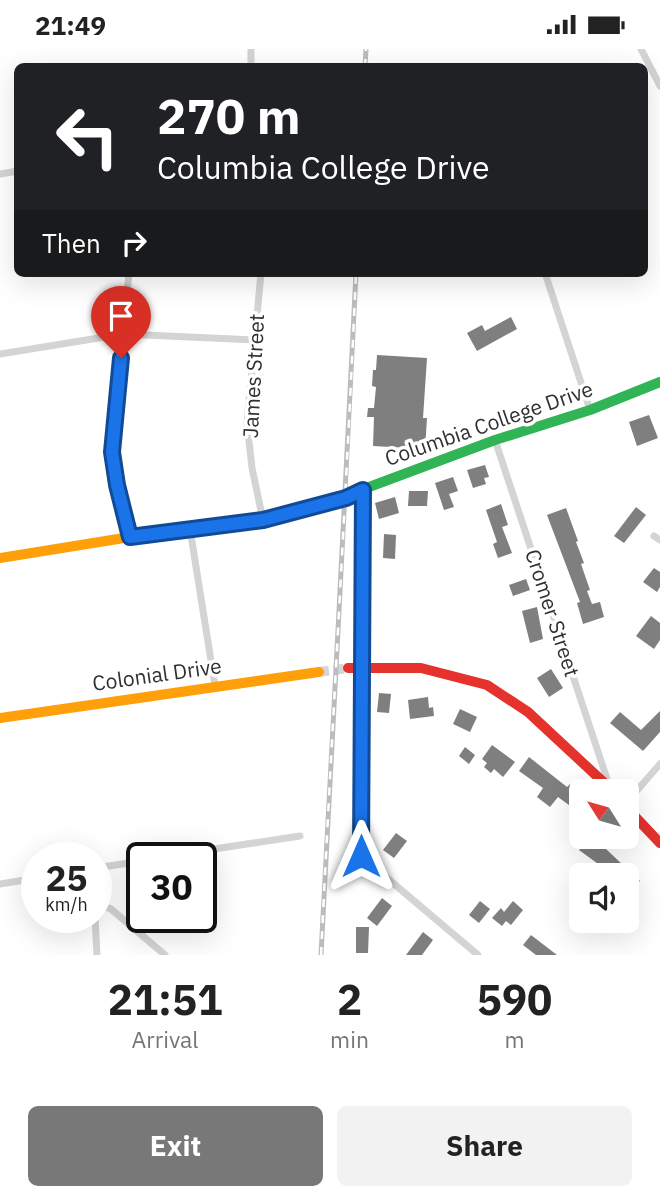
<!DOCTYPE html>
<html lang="en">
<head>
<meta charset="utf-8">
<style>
  :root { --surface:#fff; --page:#f2f2f2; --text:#222; --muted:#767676; --accent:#787878 }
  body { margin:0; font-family:"IBM Plex Sans",sans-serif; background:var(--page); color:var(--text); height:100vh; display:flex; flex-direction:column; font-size:26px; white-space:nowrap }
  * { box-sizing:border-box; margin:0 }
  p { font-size:23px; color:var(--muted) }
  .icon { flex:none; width:38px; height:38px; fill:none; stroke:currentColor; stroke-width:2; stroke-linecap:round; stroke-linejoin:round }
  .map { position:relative; height:906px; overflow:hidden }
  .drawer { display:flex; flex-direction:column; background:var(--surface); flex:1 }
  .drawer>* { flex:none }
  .top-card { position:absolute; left:14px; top:14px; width:634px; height:214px; border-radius:10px; box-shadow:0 7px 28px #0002; background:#202124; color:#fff; overflow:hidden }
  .needle { width:46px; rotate:307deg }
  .controls { position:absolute; left:569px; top:730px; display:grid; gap:14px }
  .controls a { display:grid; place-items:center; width:70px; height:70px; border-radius:10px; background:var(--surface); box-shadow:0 7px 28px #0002; font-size:35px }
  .speed { position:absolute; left:21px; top:793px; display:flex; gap:14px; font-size:35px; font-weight:700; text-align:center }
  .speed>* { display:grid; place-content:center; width:91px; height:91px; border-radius:50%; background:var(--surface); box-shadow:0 7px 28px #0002; line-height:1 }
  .speed small { font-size:18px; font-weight:400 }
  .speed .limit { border:4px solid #111; border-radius:10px; background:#fff; color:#111 }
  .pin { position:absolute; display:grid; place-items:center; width:60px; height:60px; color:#fff; margin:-72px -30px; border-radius:50% 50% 50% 0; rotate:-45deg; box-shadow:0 0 7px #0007 }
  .pin .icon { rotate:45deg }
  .me { position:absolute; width:77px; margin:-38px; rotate:0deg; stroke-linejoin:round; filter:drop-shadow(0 0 5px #0008) }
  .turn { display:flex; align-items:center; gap:24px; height:147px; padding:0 28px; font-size:32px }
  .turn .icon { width:91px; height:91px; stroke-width:2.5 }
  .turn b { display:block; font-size:49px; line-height:60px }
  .then { display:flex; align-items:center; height:66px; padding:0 28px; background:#0003; gap:14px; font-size:26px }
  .eta { display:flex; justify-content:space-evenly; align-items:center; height:119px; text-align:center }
  .eta b { font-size:42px; font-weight:700; line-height:49px }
  .primary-button { display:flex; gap:14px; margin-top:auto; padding:14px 28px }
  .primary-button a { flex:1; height:80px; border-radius:10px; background:var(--accent); color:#fff; font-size:28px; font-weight:700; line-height:80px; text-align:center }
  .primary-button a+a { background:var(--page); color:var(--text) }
  .status { display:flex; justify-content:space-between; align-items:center; height:49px; padding:0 35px; background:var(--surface); direction:ltr }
  .status svg { height:19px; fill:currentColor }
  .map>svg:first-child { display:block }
  .building { fill:#7f7f7f }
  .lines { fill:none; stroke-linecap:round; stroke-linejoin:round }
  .secondary-tunnel { stroke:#d6d6d6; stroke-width:10; stroke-dasharray:10 5; stroke-linecap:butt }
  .street { stroke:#d4d4d4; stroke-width:7 }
  .fast { stroke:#30b455; stroke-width:10 }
  .slow { stroke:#ff9f0a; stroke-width:10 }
  .jam { stroke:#e5322d; stroke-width:10 }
  .rail-casing { stroke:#bcbcbc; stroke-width:5 }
  .rail { stroke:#fff; stroke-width:2.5; stroke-dasharray:8; stroke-linecap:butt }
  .route-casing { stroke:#114b97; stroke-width:18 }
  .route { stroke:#1a73e8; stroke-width:12 }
  .labels { text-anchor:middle; stroke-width:7; stroke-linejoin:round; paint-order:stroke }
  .street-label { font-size:21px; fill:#303030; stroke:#fff }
</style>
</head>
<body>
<div class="status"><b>21:49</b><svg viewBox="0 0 49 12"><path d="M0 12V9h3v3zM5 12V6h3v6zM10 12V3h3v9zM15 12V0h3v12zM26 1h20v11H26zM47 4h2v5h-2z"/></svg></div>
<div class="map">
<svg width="660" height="906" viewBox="0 0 660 906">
  <rect width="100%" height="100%" fill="#fff"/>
  <!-- building -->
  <g class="building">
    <path d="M511,268L517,280L477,302L467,284L482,276L485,282Z"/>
    <path d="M377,306L427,309L423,369H427L425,400L373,397L374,368H367L368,359H374L376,338L372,337L373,321H376Z"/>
    <path d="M649,366L658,389L637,397L629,373Z"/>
    <path d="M485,416L489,428L484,429L486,435L473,439L467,421Z"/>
    <path d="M453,428L458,442L449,445L454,458L444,461L435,434Z"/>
    <path d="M409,442H428L427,457H408Z"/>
    <path d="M395,448L399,464L379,470L375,454Z"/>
    <path d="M501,455L508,476L502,478L512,504L498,509L493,495L497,493L486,461Z"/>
    <path d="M636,458L646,466L624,494L614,487Z"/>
    <path d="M566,459L578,492L576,493L584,514L581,515L590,541L587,542L592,555L600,553L604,568L583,575L577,554L580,553L547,466Z"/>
    <path d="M384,485L396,486L395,510L383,509Z"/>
    <path d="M654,519L660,523V538L657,543L643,533Z"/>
    <path d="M526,530L530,541L513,547L509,536Z"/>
    <path d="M537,558L543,590L530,594L522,562Z"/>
    <path d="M651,567L660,574V591L654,600L636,587Z"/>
    <path d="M551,620L563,639L549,648L537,629Z"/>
    <path d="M379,644L391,645L389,664L377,663Z"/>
    <path d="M428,648L429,659L433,658L434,667L410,670L408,651Z"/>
    <path d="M460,660L477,668L470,683L453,675Z"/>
    <path d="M660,662V683L643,702L610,674L620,663L641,681Z"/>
    <path d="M492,696L515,713L503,728L494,720L491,724L484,718L487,714L482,710Z"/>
    <path d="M465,698L475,706L469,715L459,707Z"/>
    <path d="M529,708L567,738L570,735L581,743V765L558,748L550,758L537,748L543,739L519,722Z"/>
    <path d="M396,784L407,792L394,809L383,801Z"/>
    <path d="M589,788L606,800L640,832L626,847V826H609L601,817L579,801Z"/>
    <path d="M382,849L392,857L377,877L367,869Z"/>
    <path d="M480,852L490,860L479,874L469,866Z"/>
    <path d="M513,852L523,861L511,876L506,872L502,877L492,869L501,859L504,863Z"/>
    <path d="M356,878H369L368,904H356Z"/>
    <path d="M423,883L433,891L422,906H406Z"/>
    <path d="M531,886L557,906H536L523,896Z"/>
  </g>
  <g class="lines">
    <!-- secondary-tunnel -->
    <path class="secondary-tunnel" d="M319,623L348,619"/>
    <!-- street -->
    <g class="street">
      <path d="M251,0V18"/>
      <path d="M641,0L660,37"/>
      <path d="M0,125L18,122"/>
      <path d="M129,224L112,403L117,436L130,488"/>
      <path d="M261,224L247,374L252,419L263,471"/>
      <path d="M545,224L590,361"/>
      <path d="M0,305L123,285L255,291"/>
      <path d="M495,391L609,736"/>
      <path d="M363,441L361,807L478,906"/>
      <path d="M190,480L215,637"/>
      <path d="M654,487L660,491"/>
      <path d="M626,754L660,715"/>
      <path d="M161,808L300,787"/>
      <path d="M96,819L142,812"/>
      <path d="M0,835L37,829"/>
      <path d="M96,854L111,860L165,906"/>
      <path d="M95,868L97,906"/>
    </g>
    <!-- fast -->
    <path class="fast" d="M337,450L495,391L590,361L660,333"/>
    <!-- slow -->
    <g class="slow">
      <path d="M0,509L130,488L263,471L337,450"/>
      <path d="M0,669L319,623"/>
    </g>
    <!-- jam -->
    <g class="jam">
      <path d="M348,619H421L487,636L528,663L613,742"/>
      <path d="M626,758L660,794"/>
    </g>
    <defs>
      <g id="rail">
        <path d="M365,18L366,0"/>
        <path d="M321,906C332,679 346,451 356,224"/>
      </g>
    </defs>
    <!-- rail casing -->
    <use href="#rail" class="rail-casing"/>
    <!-- rail -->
    <use href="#rail" class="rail"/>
  </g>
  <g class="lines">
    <defs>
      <path id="route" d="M121,309L112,403L117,436L130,488L263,471L346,449L363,441L361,807"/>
    </defs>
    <!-- route casing -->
    <use href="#route" class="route-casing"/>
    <!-- route -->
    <use href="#route" class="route"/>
  </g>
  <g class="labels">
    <!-- street labels -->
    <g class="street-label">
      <text transform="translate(254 327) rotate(-87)" y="7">James Street</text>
      <text transform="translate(489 375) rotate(-19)" y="7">Columbia College Drive</text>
      <text transform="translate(552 564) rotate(72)" y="7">Cromer Street</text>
      <text transform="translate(157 626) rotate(-8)" y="7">Colonial Drive</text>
    </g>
  </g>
</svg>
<div class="controls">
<a><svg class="needle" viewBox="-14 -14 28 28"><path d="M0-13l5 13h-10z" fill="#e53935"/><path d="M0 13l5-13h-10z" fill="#767676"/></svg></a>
<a><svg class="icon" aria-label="sound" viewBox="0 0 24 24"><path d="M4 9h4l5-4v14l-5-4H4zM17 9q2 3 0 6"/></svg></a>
</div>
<div class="speed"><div>25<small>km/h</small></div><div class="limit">30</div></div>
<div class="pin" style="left:121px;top:309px;background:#d93025"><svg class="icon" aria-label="arrive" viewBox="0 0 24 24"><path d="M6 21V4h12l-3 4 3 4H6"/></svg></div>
<svg class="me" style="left:361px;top:807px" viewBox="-20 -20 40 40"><path d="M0-17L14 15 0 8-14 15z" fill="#1a73e8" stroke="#fff" stroke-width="4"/></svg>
<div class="top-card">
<div class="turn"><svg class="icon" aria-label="left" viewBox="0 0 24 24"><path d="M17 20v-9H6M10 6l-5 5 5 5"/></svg><div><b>270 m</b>Columbia College Drive</div></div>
<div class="then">Then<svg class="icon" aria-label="right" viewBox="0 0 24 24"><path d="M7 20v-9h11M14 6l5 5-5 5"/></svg></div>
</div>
</div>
<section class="drawer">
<div class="eta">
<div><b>21:51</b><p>Arrival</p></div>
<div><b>2</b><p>min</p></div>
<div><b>590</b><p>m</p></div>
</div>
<div class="primary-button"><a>Exit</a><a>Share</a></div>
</section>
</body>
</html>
